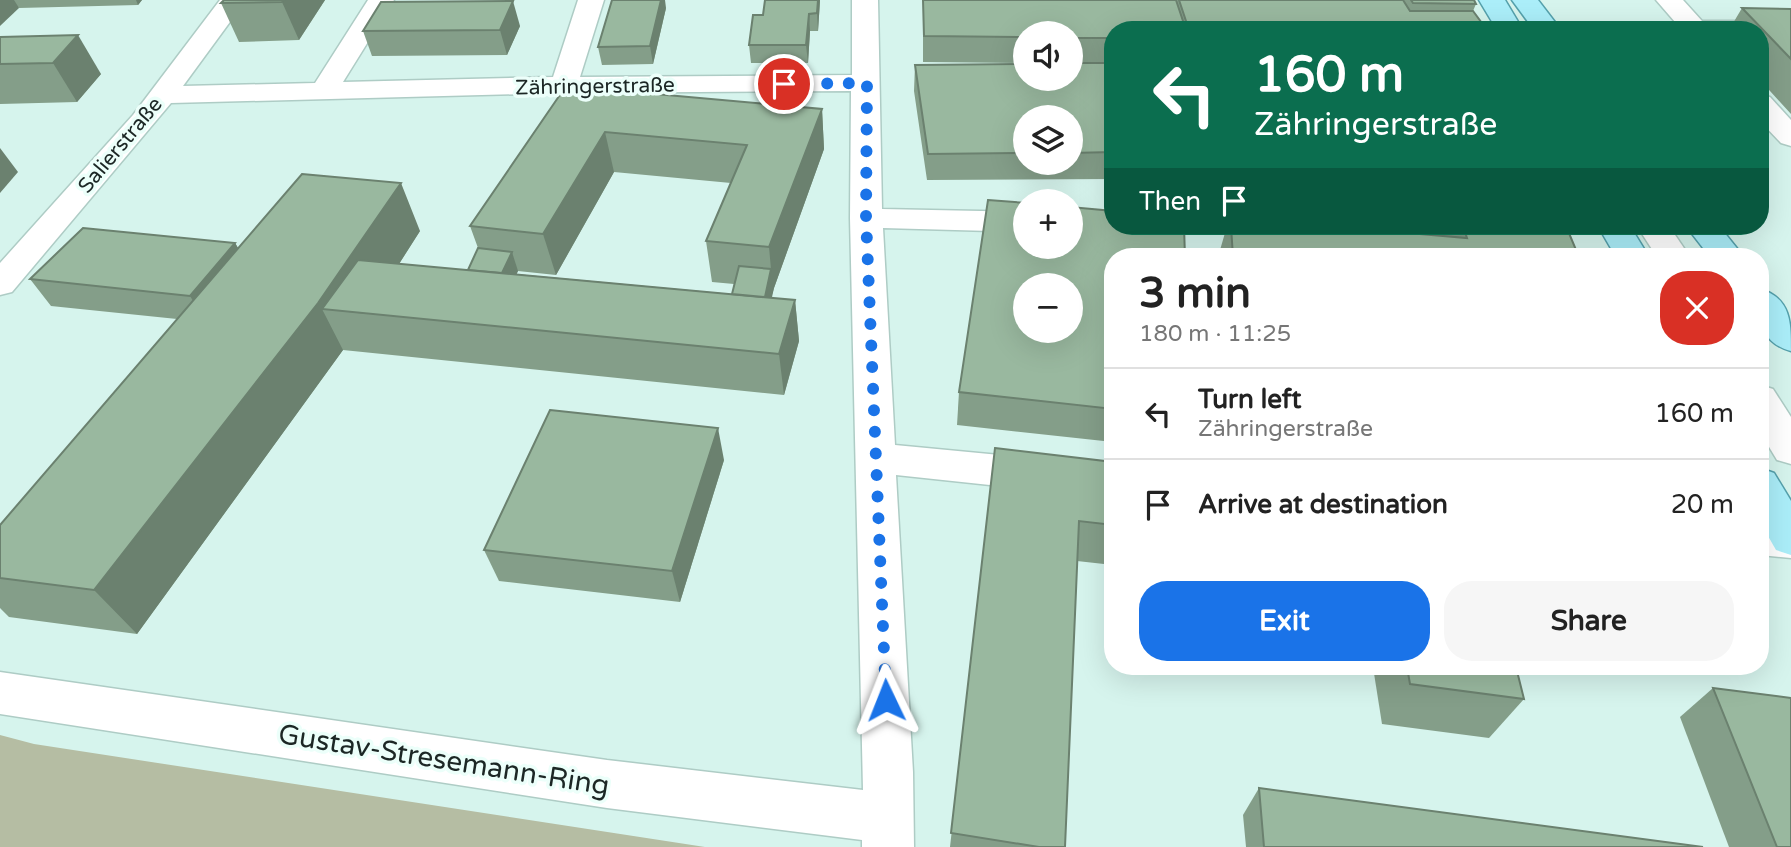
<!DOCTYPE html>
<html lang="en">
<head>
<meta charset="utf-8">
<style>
  :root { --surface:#fff; --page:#f6f6f6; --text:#222; --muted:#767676; --line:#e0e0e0; --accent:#1a73e8 }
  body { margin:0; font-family:"Varela Round",sans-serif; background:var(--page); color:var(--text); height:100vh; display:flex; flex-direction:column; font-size:26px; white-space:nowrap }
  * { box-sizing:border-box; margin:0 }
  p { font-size:23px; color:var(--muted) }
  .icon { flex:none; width:38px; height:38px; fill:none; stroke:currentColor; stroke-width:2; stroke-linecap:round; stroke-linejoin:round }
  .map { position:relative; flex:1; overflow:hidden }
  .sheet { position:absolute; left:1104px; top:248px; width:665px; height:427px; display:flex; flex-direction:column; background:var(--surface); border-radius:28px; box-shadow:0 7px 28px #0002 }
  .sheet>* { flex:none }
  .banner { position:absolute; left:1104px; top:21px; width:665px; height:214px; border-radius:28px; box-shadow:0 7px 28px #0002; background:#0b6e4f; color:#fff; overflow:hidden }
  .controls { position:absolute; left:1013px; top:21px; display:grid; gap:14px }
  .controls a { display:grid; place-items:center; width:70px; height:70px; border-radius:50%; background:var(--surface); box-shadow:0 7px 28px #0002; font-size:35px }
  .pin { position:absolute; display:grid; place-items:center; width:60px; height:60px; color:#fff; margin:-30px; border:4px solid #fff; border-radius:50%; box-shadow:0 2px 7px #0007 }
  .me { position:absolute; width:77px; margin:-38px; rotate:358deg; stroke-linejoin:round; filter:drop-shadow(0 0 5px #0008) }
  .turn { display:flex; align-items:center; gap:24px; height:147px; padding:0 35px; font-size:32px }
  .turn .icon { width:91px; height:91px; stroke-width:2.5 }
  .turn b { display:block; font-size:49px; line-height:60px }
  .then { display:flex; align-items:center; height:66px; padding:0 35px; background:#0003; gap:14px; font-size:26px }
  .round { display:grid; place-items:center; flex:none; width:74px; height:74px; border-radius:28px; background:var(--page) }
  .overview { display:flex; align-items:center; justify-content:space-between; height:119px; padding:0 35px }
  h1 { font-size:42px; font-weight:700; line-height:52px }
  .button { display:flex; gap:14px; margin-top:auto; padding:14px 35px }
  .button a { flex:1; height:80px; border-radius:28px; background:var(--accent); color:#fff; font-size:28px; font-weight:700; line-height:80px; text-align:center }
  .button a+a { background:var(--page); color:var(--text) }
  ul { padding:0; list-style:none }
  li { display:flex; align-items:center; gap:21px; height:91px; padding:0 35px; border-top:2px solid var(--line) }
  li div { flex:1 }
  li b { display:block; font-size:26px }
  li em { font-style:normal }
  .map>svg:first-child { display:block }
  .green { fill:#b5bda3 }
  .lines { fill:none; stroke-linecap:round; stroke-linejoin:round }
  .minor-casing { stroke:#aeccc5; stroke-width:3 }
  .major-casing { stroke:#55a1ac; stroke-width:3 }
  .minor { fill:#fff; fill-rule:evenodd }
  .major { fill:#abeef9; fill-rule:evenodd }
  .wall { fill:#849e89; fill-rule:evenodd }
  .shaded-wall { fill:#6b816f }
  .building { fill:#99b89f; stroke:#6b816f; stroke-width:2; fill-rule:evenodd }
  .route { stroke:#1a73e8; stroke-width:12; stroke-dasharray:0 21.6 }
  .labels { text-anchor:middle; stroke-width:7; stroke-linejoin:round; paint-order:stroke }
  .far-street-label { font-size:21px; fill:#1c2725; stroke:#ecfffa }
  .near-street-label { font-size:28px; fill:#1c2725; stroke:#ecfffa }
</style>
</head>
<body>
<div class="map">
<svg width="1791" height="847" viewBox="0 0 1791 847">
  <rect width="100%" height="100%" fill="#d6f4ed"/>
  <!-- green -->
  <path class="green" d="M0,735L34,744L705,847H0Z"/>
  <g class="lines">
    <defs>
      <g id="minor">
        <path d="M220,0H246L183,86L315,83L368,0H394L343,82L553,77L578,0H604L580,77L852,75V0H878L882,209L1026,212V232L883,228L895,445L1113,466V498L896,475L913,772L914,847H862V840L607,808L0,714V672L607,760L863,790L850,218L851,91L564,93L171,103L12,292L0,295V263L133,115Z"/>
        <path d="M1656,0H1683L1702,21H1791V37H1760V30H1682Z"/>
        <path d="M1760,95L1770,97L1791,120V146L1781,143L1760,121Z"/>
        <path d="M1280,226H1371L1366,233C1342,239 1309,239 1285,233Z"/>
        <path d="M1637,226H1669L1690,257H1657Z"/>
        <path d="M1760,385L1773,389L1791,417V464L1777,460L1760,432Z"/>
        <path d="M1760,521L1791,524V558L1760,555Z"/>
      </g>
      <g id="major">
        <path d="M1479,0H1505L1523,30H1497Z"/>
        <path d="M1512,0H1538L1561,30H1534Z"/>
        <path d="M1598,226H1630L1649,257H1616Z"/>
        <path d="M1686,226H1719L1744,257H1710Z"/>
        <path d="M1760,289C1791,298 1791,323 1791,351C1758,342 1760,317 1760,289Z"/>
        <path d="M1760,468L1774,473L1791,501V555L1776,550L1760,522Z"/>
      </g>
    </defs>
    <!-- minor casing -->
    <use href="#minor" class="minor-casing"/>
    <!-- major casing -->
    <use href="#major" class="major-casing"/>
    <!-- minor -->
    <use href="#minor" class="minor"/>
    <!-- major -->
    <use href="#major" class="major"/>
  </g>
  <!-- wall -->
  <g class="wall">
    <path d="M0,0H142L138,5L19,8Z"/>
    <path d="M325,0L299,40L239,42L221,3Z"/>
    <path d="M765,0H820L818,31H810L808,63H751L749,45L763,15Z"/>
    <path d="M923,0H1474L1476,4L1473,11L1487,30H1113V179L927,180L914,91L915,65L1071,63V33H1026V63L923,62ZM1026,117H1071V163H1026Z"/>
    <path d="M666,8L653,64L602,65L598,47Z"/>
    <path d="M1742,8L1791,9V114L1760,80V30H1729Z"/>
    <path d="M520,26L507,55L372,56L363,31Z"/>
    <path d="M0,36L1,37L101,74L77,102L0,104Z"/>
    <path d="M566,86L822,109L824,149L774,288L771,298L795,300L799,341L784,395L343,350L137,634L9,617L0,608V525L177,319L51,306L30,279L235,243L238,248L420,231L399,264L468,270L478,248L470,226ZM614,172L731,183L706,241L712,282L734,284L732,294L516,274L518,271L556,275Z"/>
    <path d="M1227,226H1328L1401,232L1399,226H1566L1579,257H1218Z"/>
    <path d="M1113,257V442L957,425L959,392Z"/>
    <path d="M995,448L1113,462V565L1077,561L1065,847H950Z"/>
    <path d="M724,460L680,602L499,581L484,550Z"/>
    <path d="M1373,667H1516L1524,699L1489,738L1382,724Z"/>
    <path d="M1713,688L1791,847H1729L1680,717Z"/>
    <path d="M1259,788L1703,847H1246L1243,815Z"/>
  </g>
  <!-- shaded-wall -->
  <g class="shaded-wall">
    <path d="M0,0H14L19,8L0,26Z"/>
    <path d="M136,0H142L138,5Z"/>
    <path d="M284,0H325L299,40L282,2Z"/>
    <path d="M661,0H665L666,8L653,64L650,46Z"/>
    <path d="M818,0H820L818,31L817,13Z"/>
    <path d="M513,1L520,26L507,55L500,30Z"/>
    <path d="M809,14L810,31L808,63L806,45Z"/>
    <path d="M78,35L101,74L77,102L53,63Z"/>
    <path d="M822,109L824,149L774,288L763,338L760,319L771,269L769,247Z"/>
    <path d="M605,132L614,172L556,275L543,234Z"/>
    <path d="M0,148L18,172L0,193Z"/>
    <path d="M401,183L420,231L367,314L322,309L343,350L137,634L94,590Z"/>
    <path d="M235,243L251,269L207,323L190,296Z"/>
    <path d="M512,252L518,271L500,313L493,294Z"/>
    <path d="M795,300L799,341L784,395L779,354Z"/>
    <path d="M718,428L724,460L680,602L672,571Z"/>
  </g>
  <!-- building -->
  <g class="building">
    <path d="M224,0H284L282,2L221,3Z"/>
    <path d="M612,0H661L650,46L598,47Z"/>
    <path d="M765,0H818L817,13L809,14L806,45H749L753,15H763Z"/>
    <path d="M923,0H1176L1186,30H1113V38H1071V33H1026V37L924,36Z"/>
    <path d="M1179,0H1403L1410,11H1473L1487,30H1189Z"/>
    <path d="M1411,0H1474L1476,4L1413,3Z"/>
    <path d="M513,1L500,30L363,31L381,2Z"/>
    <path d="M1742,8L1791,9V59Z"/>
    <path d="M78,35L53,63L0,64V37Z"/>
    <path d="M1071,63H1113V152L1071,153V117H1026V153L928,154L915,65L1026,64V79H1071Z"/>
    <path d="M566,86L822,109L769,247L706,241L747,145L605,132L543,234L470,226Z"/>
    <path d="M302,174L401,183L318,303L94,590L0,578V525Z"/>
    <path d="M988,200L1026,203V247H1071V207L1113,211V226H1184L1185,257H1113V409L959,392ZM1026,285H1071V331H1026Z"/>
    <path d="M1231,226H1328L1467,238L1463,226H1566L1579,257H1233Z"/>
    <path d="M83,228L235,243L190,296L30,279Z"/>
    <path d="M478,248L512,252L502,273L468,270Z"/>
    <path d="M358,260L795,300L779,354L322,309Z"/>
    <path d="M739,266L771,269L765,297L732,294Z"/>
    <path d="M550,410L718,428L672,571L484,550Z"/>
    <path d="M995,448L1113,462V525L1079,521L1065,847H1039L951,833Z"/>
    <path d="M1760,583L1764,592L1760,591Z"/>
    <path d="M1407,667H1516L1524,699L1410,684Z"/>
    <path d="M1713,688L1791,698V847H1777Z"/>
    <path d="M1259,788L1703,847H1264Z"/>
  </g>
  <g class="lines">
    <!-- route -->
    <path class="route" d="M784,84L867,83L866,218L886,700"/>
  </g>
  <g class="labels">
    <!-- far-street labels -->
    <g class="far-street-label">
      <text transform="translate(595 86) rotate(-1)" y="7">Zähringerstraße</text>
      <text transform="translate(120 145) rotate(-50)" y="7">Salierstraße</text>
    </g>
    <!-- near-street labels -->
    <g class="near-street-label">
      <text transform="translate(444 759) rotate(9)" y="10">Gustav-Stresemann-Ring</text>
    </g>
  </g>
</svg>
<div class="controls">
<a><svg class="icon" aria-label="sound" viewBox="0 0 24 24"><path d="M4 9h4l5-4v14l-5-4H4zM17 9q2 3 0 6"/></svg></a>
<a><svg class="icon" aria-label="layers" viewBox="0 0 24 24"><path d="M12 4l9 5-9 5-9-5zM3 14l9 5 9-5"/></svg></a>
<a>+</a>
<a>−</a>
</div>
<div class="pin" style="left:784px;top:84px;background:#d93025"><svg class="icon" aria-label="arrive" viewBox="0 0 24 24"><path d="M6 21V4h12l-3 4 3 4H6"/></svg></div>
<svg class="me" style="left:886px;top:700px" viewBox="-20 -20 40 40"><path d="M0-17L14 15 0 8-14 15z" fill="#1a73e8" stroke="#fff" stroke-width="4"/></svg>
<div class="banner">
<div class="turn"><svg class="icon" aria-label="left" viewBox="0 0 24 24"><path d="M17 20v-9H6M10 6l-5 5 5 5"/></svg><div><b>160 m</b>Zähringerstraße</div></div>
<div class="then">Then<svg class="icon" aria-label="arrive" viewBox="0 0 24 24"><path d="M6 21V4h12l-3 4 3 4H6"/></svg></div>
</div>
<section class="sheet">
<div class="overview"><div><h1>3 min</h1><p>180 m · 11:25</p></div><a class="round" style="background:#d93025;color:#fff"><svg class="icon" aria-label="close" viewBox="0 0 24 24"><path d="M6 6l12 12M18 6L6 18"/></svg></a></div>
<ul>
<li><svg class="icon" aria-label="left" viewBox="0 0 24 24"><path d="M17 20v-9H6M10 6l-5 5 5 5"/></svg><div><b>Turn left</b><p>Zähringerstraße</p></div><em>160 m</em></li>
<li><svg class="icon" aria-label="arrive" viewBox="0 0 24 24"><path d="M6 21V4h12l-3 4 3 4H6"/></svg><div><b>Arrive at destination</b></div><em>20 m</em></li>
</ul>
<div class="button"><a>Exit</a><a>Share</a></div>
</section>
</div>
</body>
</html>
